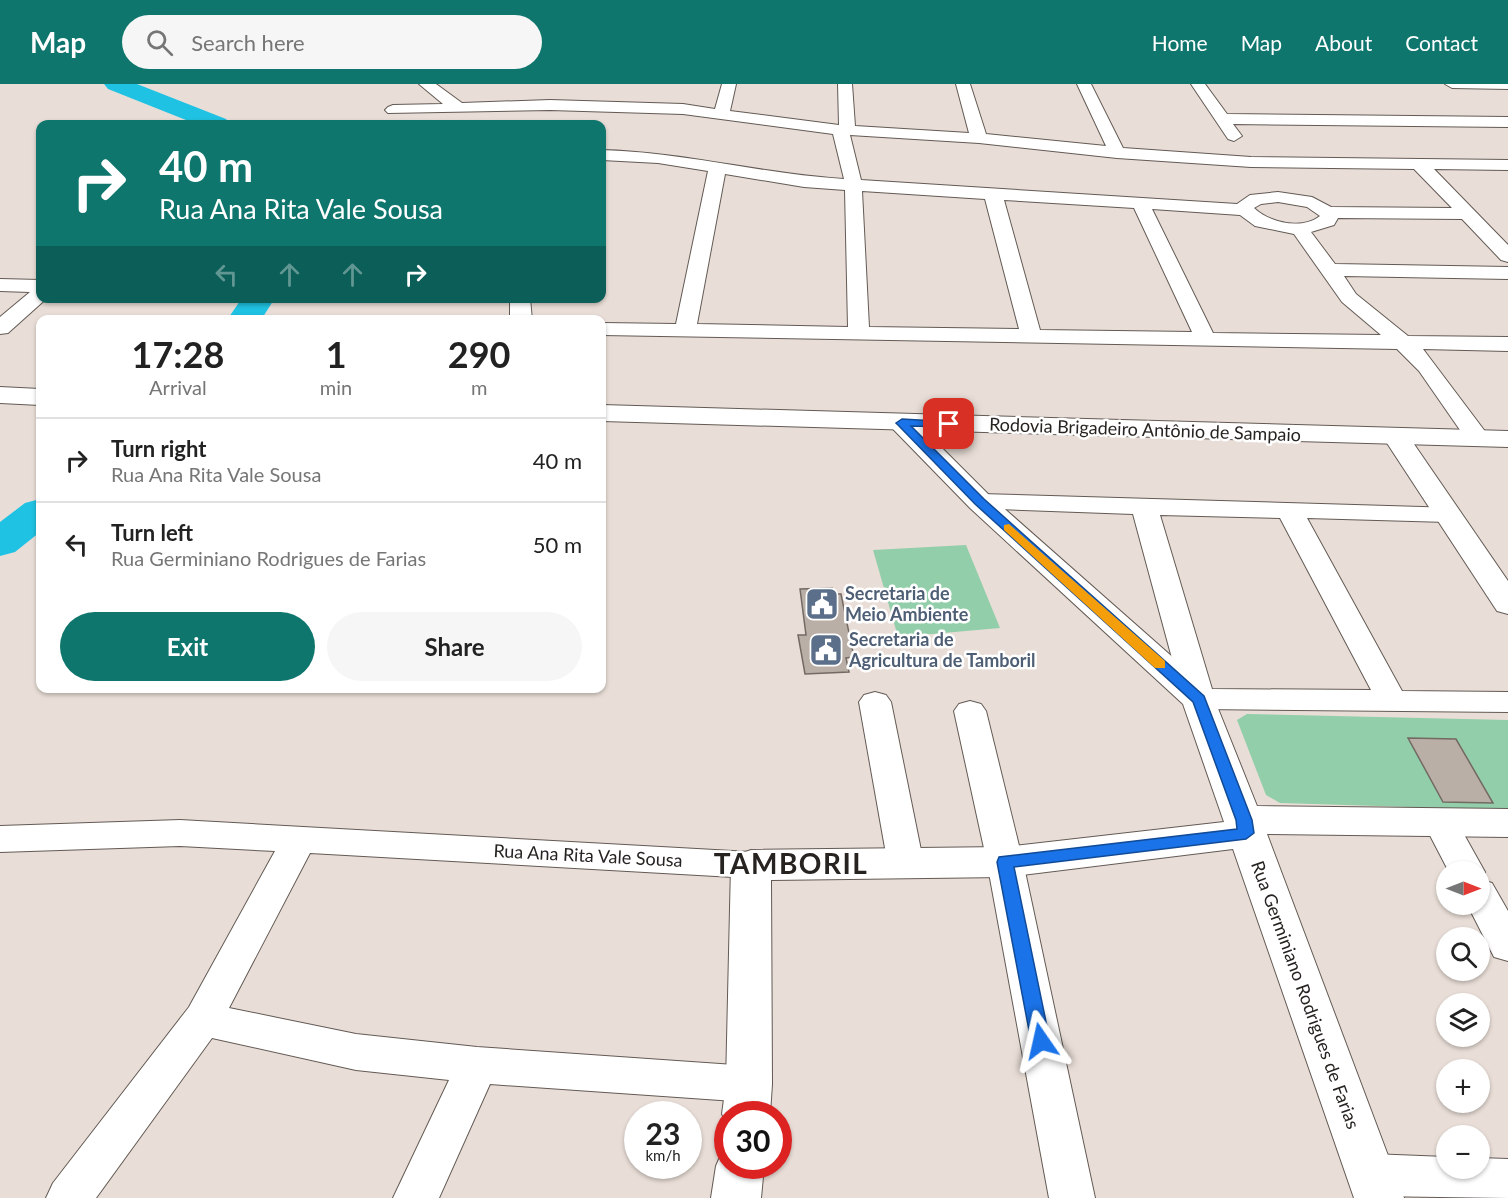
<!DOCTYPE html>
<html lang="en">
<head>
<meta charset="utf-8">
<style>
  :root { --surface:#fff; --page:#f6f6f6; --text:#222; --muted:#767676; --line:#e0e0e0; --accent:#0f766e }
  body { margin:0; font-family:Lato,sans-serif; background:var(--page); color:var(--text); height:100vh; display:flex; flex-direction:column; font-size:22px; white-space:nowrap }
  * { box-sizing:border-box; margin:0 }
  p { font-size:20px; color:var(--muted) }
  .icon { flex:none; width:33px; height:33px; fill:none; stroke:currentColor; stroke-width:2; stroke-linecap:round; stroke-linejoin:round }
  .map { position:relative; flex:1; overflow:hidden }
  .details { position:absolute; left:36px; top:231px; width:570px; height:378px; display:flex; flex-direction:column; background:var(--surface); border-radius:12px; box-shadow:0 2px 4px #0004 }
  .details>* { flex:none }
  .guide { position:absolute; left:36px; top:36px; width:570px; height:183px; border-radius:12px; box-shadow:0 2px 4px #0004; background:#0f766e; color:#fff; overflow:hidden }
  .needle { width:39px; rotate:90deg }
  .fabs { position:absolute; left:1436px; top:777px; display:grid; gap:12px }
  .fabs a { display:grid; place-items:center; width:54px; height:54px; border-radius:50%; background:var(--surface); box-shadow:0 2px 4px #0004; font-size:30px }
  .speed { position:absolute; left:624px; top:1017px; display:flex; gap:12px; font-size:30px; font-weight:700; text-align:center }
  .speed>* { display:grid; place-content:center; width:78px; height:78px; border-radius:50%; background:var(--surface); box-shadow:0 2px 4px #0004; line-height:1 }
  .speed small { font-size:15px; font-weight:400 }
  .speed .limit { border:9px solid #d22; background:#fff; color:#111 }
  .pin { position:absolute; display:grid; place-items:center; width:51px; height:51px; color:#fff; margin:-26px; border-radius:12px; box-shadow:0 3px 9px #0006 }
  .me { position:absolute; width:66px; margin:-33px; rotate:349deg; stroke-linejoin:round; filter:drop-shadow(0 0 4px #0008) }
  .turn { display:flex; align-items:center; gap:21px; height:126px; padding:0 24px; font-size:27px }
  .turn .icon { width:78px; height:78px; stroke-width:2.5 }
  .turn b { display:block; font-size:42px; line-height:51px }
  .lanes { display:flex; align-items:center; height:57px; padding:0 24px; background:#0003; justify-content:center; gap:30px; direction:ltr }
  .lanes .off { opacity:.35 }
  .eta { display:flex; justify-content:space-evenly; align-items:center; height:102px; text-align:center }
  .eta b { font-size:36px; font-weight:700; line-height:42px }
  .action { display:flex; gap:12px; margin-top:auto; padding:12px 24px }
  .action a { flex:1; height:69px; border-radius:36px; background:var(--accent); color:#fff; font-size:24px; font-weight:700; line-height:69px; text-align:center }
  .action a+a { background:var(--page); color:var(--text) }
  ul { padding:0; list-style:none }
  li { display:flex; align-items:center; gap:18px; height:84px; padding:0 24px; border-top:2px solid var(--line) }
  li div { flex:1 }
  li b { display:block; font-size:22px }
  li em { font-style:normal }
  header { display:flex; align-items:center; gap:36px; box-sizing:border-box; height:84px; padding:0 30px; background:var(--accent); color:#fff }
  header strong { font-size:28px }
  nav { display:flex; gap:33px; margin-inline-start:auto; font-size:21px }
  .search { width:420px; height:54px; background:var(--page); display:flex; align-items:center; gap:15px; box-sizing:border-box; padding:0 21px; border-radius:33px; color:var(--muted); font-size:22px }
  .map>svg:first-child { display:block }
  .green { fill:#92cea9 }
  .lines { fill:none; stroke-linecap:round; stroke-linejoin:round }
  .river { fill:#1fc2e2; fill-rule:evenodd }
  .building { fill:#b9afa7; stroke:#736a63; stroke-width:1.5 }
  .street-casing { stroke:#635a54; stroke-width:2 }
  .secondary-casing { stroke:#635a54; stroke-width:2 }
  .primary-casing { stroke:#635a54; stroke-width:2 }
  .street { fill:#fff; fill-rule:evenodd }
  .secondary { fill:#fff; fill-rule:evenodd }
  .primary { fill:#fff; fill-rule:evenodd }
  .route { fill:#1a73e8; stroke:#114b97; stroke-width:1.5 }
  .slow { fill:#f59e0b }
  .labels { text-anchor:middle; stroke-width:5; stroke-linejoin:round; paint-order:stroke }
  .street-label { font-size:18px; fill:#272320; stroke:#fff }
  .service-label { font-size:18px; font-weight:bold; fill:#4e5e75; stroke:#fff; text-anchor:start }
  .near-district-label { font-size:28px; font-weight:bold; letter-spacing:1.5px; fill:#272320; stroke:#fff }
</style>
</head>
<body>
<header>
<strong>Map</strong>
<div class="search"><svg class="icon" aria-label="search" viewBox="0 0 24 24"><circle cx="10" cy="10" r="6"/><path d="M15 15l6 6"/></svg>Search here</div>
<nav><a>Home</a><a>Map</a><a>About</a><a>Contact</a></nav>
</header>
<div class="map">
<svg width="1508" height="1114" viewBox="0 0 1508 1114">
  <rect width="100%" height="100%" fill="#e9ded7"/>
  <!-- green -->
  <g class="green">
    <path d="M966,461L1000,544L898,553L873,466Z"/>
    <path d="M1247,630L1508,636V726L1280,719L1266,711L1237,636Z"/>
  </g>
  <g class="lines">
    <!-- river -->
    <g class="river">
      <path d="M104,0H137L226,35L230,40H196L108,5Z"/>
      <path d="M242,214H275L261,236H227Z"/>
      <path d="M40,415V448L15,468L0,472V438L25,419Z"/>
    </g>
  </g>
  <!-- building -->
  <g class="building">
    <path d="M832,504V510H841L854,573L846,574L849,588L805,590L798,551H806L800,505Z"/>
    <path d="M1408,654L1456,655L1493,719L1443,718Z"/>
  </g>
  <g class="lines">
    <defs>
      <g id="street">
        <path d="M419,0H436L462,19L550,16L683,20L715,25L722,0H736L730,27L839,41L838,0H852L855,42L969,49L956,0H970L986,50L1106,62L1077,0H1091L1123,64L1251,73L1508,76V86L1434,85L1508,161V178L1501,176L1462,135L1338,134L1334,141L1311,148L1335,180L1508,183V195L1344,192L1356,210L1408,252L1508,253V267L1423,265L1490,354L1487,359L1478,361L1469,359L1419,287L1397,265L602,251V239L676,240L708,87L658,79L602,76V66C683,68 762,90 844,95L833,50L683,30L550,26L388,29L385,26L388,23L393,21L443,20ZM850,51L979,59L1117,74L1251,83L1414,85L1452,124L1331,123L1312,113L1278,108L1250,111L1237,120L861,96ZM725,90L804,103L845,106L848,243L697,240ZM862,107L985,115L1019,245L869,243ZM1004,116L1134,124L1192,248L1040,246ZM1278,118L1307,123L1320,132C1302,146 1270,139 1254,124L1261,120ZM1152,125L1240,131L1255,142L1294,150L1342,218L1381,251L1213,249Z"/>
        <path d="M1191,0H1205L1227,30L1508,33V43L1233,40L1242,52L1234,57L1228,55Z"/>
        <path d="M1445,0H1508V5L1452,4Z"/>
        <path d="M0,195L40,196V214H47L8,249L0,250V233L30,208L0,207Z"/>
        <path d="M510,214H530L532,236H510Z"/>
        <path d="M980,410L1456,424L1460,430L1456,436L1447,438L1307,434L1402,607L1508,608V628L1199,625L1188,622L1183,615L1133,430L971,424L967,418L971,412ZM1160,431L1280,434L1371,606L1212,605Z"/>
        <path d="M875,608L886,611L891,618L924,781L919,790L906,794L893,790L888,781L859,618L864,611Z"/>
        <path d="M970,617L981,620L986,627L1023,778L1095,1114H1049L987,778L954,627L959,620Z"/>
        <path d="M1440,725L1452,729L1485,788L1481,796L1492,799L1508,827V877L1494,873L1467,820H1479V788H1449L1423,738L1428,729Z"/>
        <path d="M180,736L751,768L764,772L769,781L764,790L751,794L310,769L229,924L356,950L477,963L749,982L764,987L770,1000L764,1013L749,1018L490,1000L439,1114H393L449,996L356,986L212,954L96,1114H46L53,1099L189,923L275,767L180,762L0,768V742Z"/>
        <path d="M1371,1070L1446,1073V1084H1479V1074L1508,1075V1114L1371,1112L1355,1106L1349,1091L1355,1076Z"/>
      </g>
      <g id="secondary">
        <path d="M902,331L911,333L990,412L1211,607L1257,722L1508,725V753L1267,750L1404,1114H1354L1233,765L1005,793L771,796L772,1000L770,1030H728V1041L722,1030L726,1000L731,781L737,771L751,766L1005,763L1224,738L1183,620L970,424L893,345L889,339L893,333Z"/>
        <path d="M1396,345L1405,347L1508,497V530L1497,527L1383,353L1387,347Z"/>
        <path d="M728,1064V1082H764L761,1114H711L716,1082L723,1066Z"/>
      </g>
      <g id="primary">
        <path d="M0,303L40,305V321L0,319Z"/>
        <path d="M602,321L1508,347V363L602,337Z"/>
      </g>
    </defs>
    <!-- street casing -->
    <use href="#street" class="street-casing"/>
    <!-- secondary casing -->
    <use href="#secondary" class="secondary-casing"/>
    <!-- primary casing -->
    <use href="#primary" class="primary-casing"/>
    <!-- street -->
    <use href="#street" class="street"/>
    <!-- secondary -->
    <use href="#secondary" class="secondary"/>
    <!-- primary -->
    <use href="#primary" class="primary"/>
  </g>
  <!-- route -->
  <path class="route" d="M902,335L952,338V342L949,343L911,342L984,415L1204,612L1252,736L1254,749L1246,755L1014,783L1050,957L1047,963L1041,965L1034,963L1031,957L997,778L999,773L1237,745L1236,736L1193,618L975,420L898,341L896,339Z"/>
  <!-- slow -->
  <path class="slow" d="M1009,440L1165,577V584H1155L1004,446V441Z"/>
  <!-- icons -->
  <defs>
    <symbol id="civic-square" viewBox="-11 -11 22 22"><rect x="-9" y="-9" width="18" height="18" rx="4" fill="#5c6f8a" stroke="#fff"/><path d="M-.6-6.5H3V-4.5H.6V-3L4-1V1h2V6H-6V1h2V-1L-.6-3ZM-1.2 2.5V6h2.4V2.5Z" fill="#fff"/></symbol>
  </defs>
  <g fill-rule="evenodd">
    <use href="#civic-square" x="803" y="501" width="38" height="38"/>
    <use href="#civic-square" x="807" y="547" width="38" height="38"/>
  </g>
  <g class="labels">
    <!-- street labels -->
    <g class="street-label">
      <text transform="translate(1145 346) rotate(2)" y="6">Rodovia Brigadeiro Antônio de Sampaio</text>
      <text transform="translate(588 772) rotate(3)" y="6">Rua Ana Rita Vale Sousa</text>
      <text transform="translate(1305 911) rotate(70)" y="6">Rua Germiniano Rodrigues de Farias</text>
    </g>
    <!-- service labels -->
    <g class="service-label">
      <text x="845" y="516">Secretaria de<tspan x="845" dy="21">Meio Ambiente</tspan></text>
      <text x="849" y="562">Secretaria de<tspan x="849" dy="21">Agricultura de Tamboril</tspan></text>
    </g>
    <!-- near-district labels -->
    <g class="near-district-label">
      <text x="791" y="790">TAMBORIL</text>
    </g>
  </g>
</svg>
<div class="fabs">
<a><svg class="needle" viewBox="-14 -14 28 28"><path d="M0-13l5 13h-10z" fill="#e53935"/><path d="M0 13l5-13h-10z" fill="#767676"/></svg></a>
<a><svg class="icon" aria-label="search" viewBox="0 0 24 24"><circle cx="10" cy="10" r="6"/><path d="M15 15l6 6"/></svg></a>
<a><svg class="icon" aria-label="layers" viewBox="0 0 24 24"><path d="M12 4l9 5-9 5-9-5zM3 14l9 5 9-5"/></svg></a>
<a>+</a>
<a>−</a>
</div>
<div class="speed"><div>23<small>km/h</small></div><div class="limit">30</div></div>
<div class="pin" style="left:949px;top:340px;background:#d93025"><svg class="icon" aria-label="arrive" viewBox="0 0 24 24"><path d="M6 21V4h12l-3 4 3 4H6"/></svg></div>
<svg class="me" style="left:1041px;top:957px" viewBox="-20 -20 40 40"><path d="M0-17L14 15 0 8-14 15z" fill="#1a73e8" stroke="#fff" stroke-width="4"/></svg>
<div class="guide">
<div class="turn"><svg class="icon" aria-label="right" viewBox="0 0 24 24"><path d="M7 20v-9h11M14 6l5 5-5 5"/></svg><div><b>40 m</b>Rua Ana Rita Vale Sousa</div></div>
<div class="lanes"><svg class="icon off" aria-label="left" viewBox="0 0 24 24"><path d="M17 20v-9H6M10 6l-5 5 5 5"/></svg><svg class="icon off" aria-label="ahead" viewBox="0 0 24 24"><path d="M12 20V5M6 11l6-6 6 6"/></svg><svg class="icon off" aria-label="ahead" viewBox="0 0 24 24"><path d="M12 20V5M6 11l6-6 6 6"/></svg><svg class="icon" aria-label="right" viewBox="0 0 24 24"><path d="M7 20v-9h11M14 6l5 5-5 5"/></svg></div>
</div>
<section class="details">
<div class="eta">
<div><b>17:28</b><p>Arrival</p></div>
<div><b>1</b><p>min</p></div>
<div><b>290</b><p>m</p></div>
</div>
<ul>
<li><svg class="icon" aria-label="right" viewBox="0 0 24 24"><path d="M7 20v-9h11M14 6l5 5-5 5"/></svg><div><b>Turn right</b><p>Rua Ana Rita Vale Sousa</p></div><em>40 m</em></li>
<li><svg class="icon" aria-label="left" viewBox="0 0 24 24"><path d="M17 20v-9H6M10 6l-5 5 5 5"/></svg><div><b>Turn left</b><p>Rua Germiniano Rodrigues de Farias</p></div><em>50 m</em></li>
</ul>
<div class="action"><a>Exit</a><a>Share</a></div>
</section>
</div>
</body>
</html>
